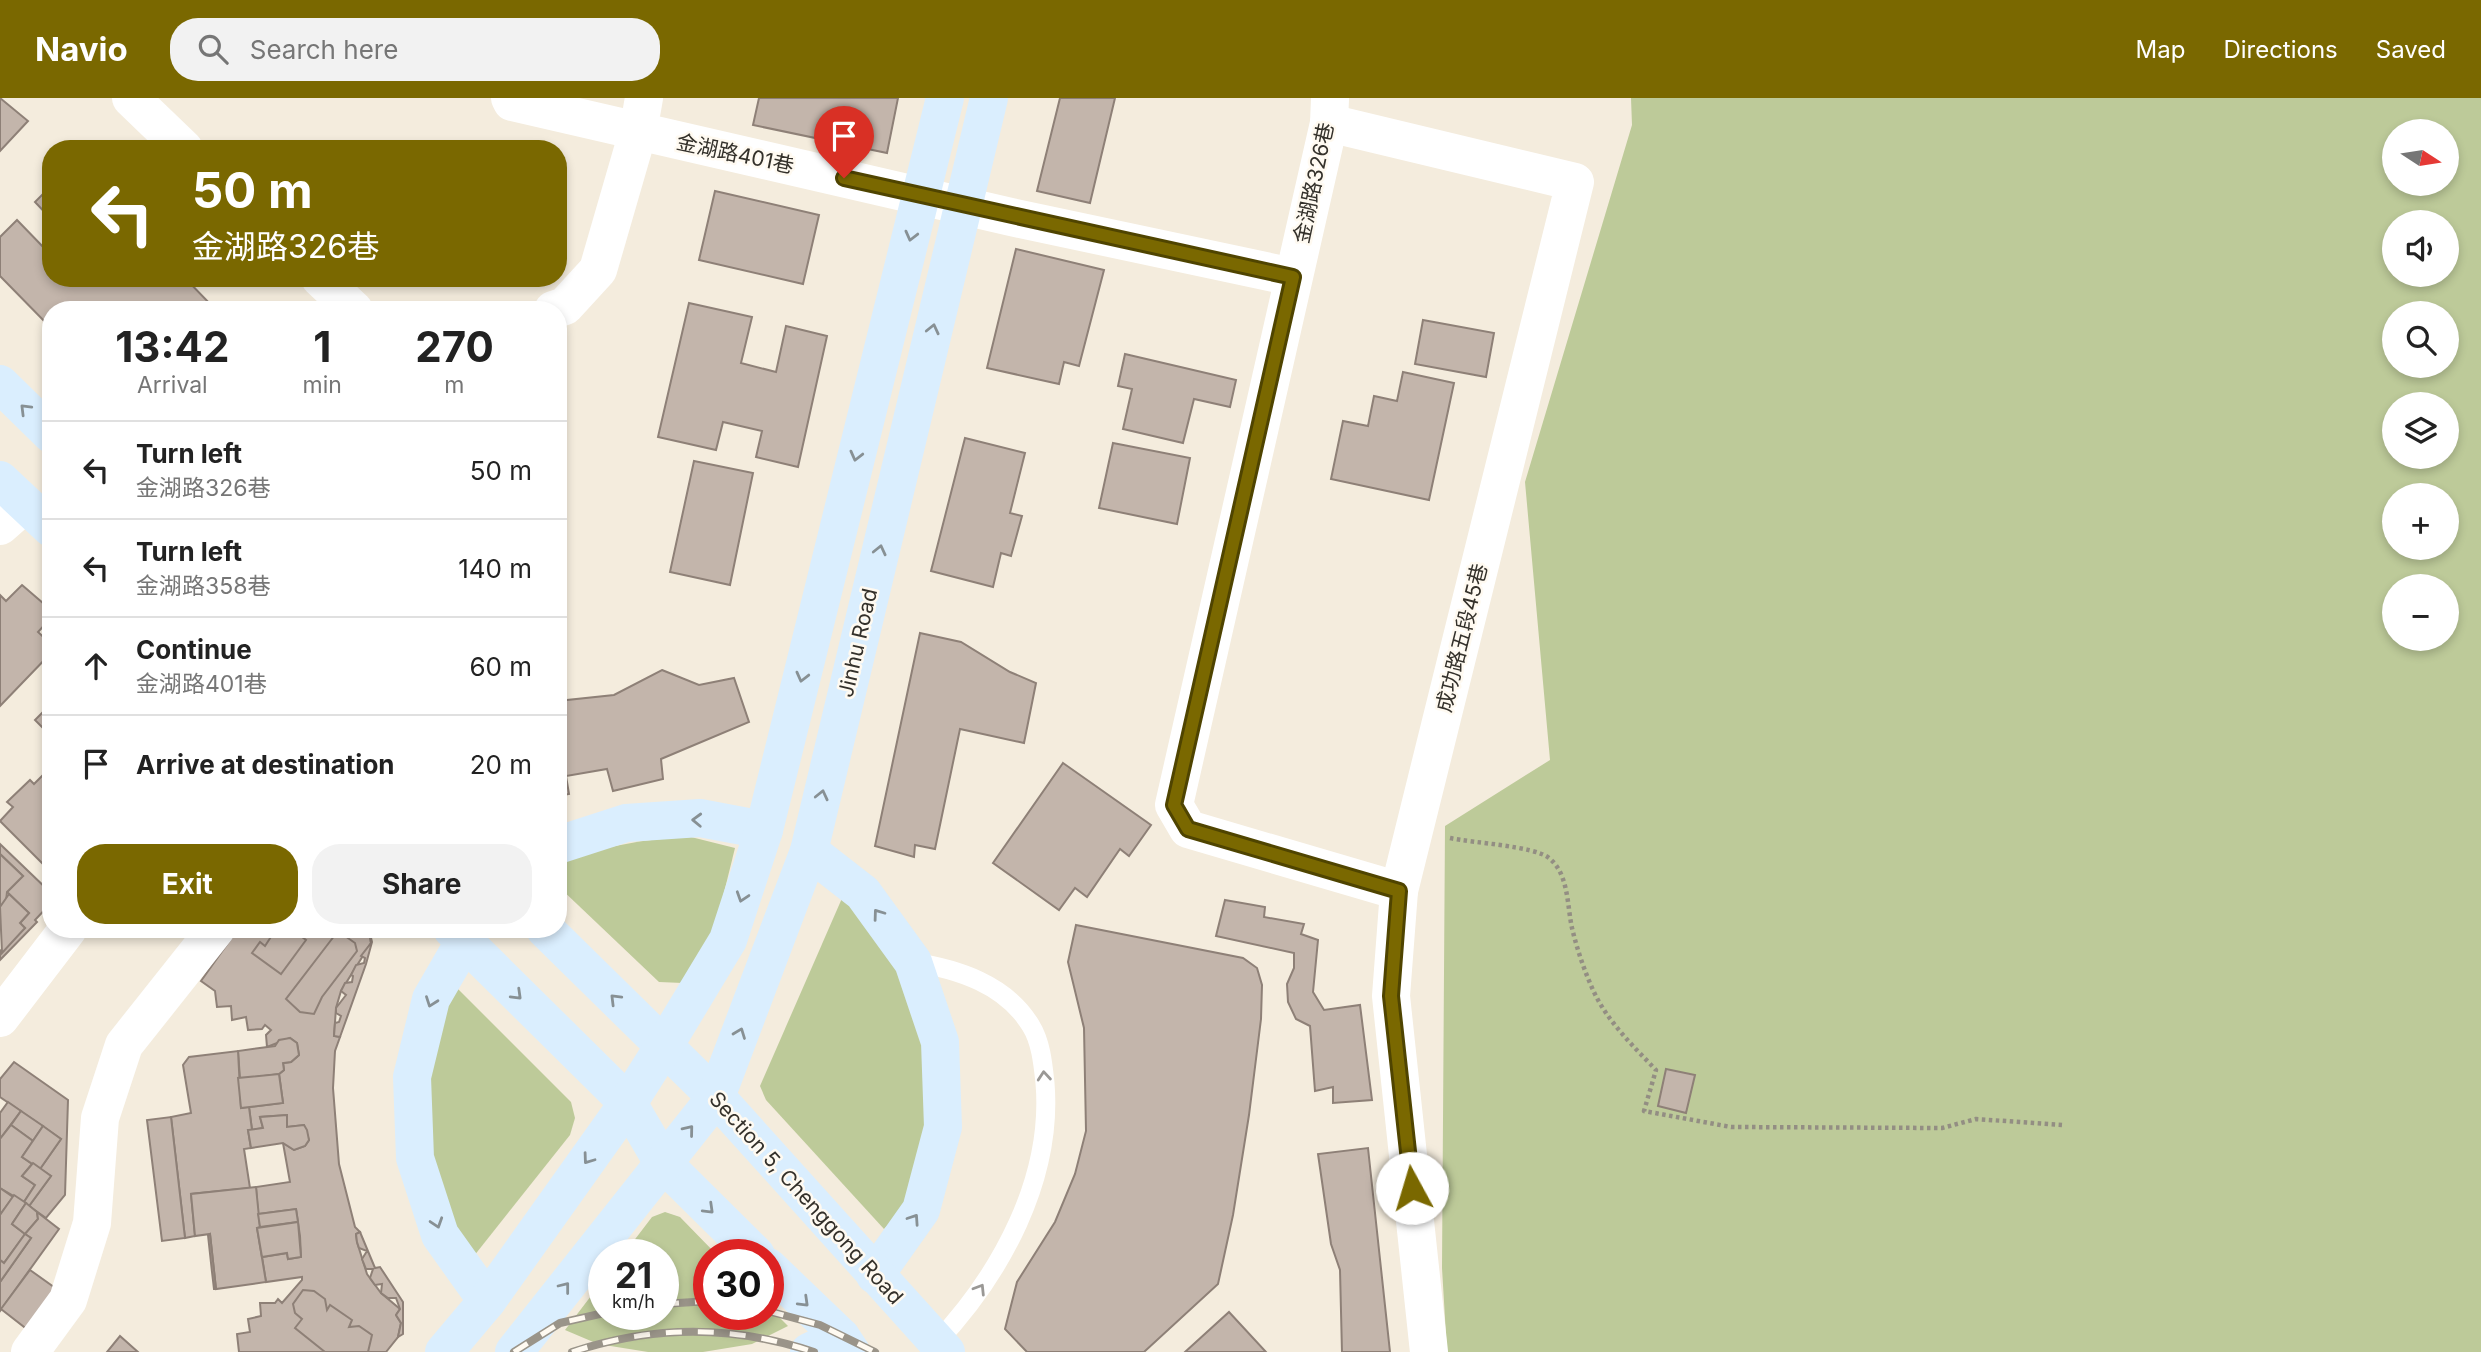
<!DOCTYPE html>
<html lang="en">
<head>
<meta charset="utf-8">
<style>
  :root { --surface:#fff; --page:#f2f2f2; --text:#222; --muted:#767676; --line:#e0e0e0; --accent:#7a6800 }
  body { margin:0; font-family:Inter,"Noto Sans TC",sans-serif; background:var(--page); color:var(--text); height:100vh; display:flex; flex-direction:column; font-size:26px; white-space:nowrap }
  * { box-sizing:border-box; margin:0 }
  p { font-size:23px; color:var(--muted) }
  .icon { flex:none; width:38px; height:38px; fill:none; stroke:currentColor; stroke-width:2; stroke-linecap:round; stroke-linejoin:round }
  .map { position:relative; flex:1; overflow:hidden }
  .drawer { position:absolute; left:42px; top:203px; width:525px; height:637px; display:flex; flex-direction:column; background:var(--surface); border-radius:28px; box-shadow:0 4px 10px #0003 }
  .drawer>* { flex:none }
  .guide { position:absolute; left:42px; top:42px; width:525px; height:147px; border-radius:28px; box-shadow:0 4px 10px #0003; background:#7a6800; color:#fff; overflow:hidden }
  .needle { width:46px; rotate:102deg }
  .controls { position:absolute; left:2382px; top:21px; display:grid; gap:14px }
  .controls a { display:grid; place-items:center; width:77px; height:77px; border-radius:50%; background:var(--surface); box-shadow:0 4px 10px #0003; font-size:35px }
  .speed { position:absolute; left:588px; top:1141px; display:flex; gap:14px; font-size:35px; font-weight:700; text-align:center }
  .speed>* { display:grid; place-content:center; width:91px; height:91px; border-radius:50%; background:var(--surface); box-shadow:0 4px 10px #0003; line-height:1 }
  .speed small { font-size:18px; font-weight:400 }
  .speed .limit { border:10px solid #d22; background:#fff; color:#111 }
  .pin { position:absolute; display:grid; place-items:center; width:60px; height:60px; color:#fff; margin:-72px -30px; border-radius:50% 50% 50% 0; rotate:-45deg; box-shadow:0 0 7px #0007 }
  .pin .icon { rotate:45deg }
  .me { position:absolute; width:77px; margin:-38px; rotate:354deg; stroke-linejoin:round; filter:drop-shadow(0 0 5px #0008) }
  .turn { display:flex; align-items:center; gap:24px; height:147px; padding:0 35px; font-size:32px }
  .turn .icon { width:91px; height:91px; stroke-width:2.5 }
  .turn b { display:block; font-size:49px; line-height:60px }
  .eta { display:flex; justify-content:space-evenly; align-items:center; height:119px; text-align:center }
  .eta b { font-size:42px; font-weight:700; line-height:49px }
  .action { display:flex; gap:14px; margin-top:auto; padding:14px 35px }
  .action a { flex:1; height:80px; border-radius:28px; background:var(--accent); color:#fff; font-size:28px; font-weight:700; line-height:80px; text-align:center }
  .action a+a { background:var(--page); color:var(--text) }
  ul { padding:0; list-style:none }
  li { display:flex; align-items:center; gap:21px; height:98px; padding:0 35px; border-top:2px solid var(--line) }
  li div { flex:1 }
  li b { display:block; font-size:26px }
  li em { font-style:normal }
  header { display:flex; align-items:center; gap:42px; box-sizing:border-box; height:98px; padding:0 35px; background:var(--accent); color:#fff }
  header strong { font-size:33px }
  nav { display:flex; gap:38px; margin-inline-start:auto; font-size:24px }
  .search { width:490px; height:63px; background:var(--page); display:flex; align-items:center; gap:18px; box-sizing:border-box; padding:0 24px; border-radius:28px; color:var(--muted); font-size:26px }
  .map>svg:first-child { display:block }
  .green { fill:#bdca99; fill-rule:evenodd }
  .building { fill:#c3b5ab; stroke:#8e8077; stroke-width:2 }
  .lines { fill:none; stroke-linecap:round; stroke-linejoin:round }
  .path { stroke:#938e83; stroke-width:4.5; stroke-dasharray:3.5 3.5; stroke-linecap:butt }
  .service { stroke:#fff; stroke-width:19 }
  .minor { stroke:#fff; stroke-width:38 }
  .secondary { stroke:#daeefe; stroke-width:38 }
  .rail-casing { stroke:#9a9489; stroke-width:8 }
  .rail { stroke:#fffaf1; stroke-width:5; stroke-dasharray:16; stroke-linecap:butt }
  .oneway { stroke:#879094 }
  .oneway2 { stroke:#9a9895 }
  .route-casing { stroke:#4f4400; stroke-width:18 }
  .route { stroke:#7a6800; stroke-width:12 }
  .labels { text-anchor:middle; stroke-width:5; stroke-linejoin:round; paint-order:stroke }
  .street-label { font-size:21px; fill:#34312b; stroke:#fffaf1 }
</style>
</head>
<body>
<header>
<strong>Navio</strong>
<div class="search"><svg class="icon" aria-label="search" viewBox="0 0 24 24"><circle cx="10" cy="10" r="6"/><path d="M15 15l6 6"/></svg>Search here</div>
<nav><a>Map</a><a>Directions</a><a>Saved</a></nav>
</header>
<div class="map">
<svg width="2481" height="1254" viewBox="0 0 2481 1254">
  <rect width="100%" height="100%" fill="#f4ecdd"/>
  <!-- green -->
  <g class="green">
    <path d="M1631,0H2481V1254H1447L1442,1170L1445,728L1550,662L1525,384L1632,27ZM2394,33H2446V86H2394ZM2394,124H2446V177H2394ZM2394,215H2446V268H2394ZM2394,306H2446V359H2394ZM2394,397H2446V450H2394ZM2394,488H2446V541H2394Z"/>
    <path d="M691,739L735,750L715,831L683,885L659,884L558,788V765C605,748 641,741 691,739Z"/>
    <path d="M843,798L903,872L931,950L920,1094L884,1131L766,1002L760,988Z"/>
    <path d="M445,884L455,888L571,1004L575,1020L570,1037L470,1163L418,1046Z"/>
    <path d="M665,1114L680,1119L717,1157H709V1216H768V1208L788,1228L752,1246L703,1254H648L598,1246L565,1232L604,1181V1216H663V1157H623L652,1119Z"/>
  </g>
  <!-- building -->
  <g class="building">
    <path d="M0,0L28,23L0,53Z"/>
    <path d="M759,0H898L887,55L753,27Z"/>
    <path d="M1060,0H1115L1090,105L1037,93Z"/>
    <path d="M51,88V121L35,104Z"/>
    <path d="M715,93L819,117L803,186L699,162Z"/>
    <path d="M17,122L48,154L51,151V180H185L215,211L51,212V230L0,178V139Z"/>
    <path d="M1016,151L1104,172L1079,268L1064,264L1059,286L987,270Z"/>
    <path d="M689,205L752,219L741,265L776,274L786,228L827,238L798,369L756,359L762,333L723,324L716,352L658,339Z"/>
    <path d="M1423,222L1494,235L1486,279L1415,266Z"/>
    <path d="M1125,256L1236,282L1230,309L1194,301L1183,345L1123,331L1132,291L1118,288Z"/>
    <path d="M1403,274L1454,285L1429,402L1331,381L1343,323L1368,328L1374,298L1397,303Z"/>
    <path d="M965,340L1025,355L1010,415L1022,418L1011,458L1001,455L993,489L931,473Z"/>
    <path d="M1113,345L1190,360L1177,426L1099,410Z"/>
    <path d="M694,363L753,375L730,487L670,474Z"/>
    <path d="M22,487L51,512V520L38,534L51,546V555L0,608V497L6,503Z"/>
    <path d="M920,535L961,544L1010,574L1036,585L1024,645L960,631L935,751L915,747L914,759L875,748Z"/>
    <path d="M662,572L699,587L734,580L749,624L661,661L663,681L613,693L607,671L566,678L569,696L558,698V603L614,597Z"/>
    <path d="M51,606V638L35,622Z"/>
    <path d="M1063,665L1151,727L1129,758L1120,751L1087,799L1075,790L1059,812L993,765Z"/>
    <path d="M51,669V706L47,710L51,714V768L48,771L0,723L13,709L7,704L30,682L34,686Z"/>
    <path d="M0,746L51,795V805L35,822L37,824L0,862V853L25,830L20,825L29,815L7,794L23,778L0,756Z"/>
    <path d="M0,756L23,778L7,794L6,803L0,809Z"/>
    <path d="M9,796L29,815L20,825L25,830L2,855L0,809Z"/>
    <path d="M1225,802L1265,809L1264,819L1304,826L1301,836L1318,842L1313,894L1324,912L1360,907L1372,1002L1333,1005V989L1315,993L1310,928L1296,921L1288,904L1287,886L1294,870V855L1216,838Z"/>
    <path d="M1076,827L1243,860L1257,870L1262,887L1261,921L1249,1017L1233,1117L1218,1186L1144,1254H1027L1005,1231L1017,1184L1055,1124L1075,1076L1086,1033L1084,930L1068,864Z"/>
    <path d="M238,831H369L371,845L341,893L336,910L334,938L340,939L335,953L333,990L339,1066L355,1129L360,1134L356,1136L357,1144L367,1176L381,1195L400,1211L396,1217L401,1225L398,1239L386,1254H239L237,1236L250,1234L248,1221L261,1218L260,1205H275L278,1201L282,1205L302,1182V1179L266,1184L262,1159L287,1155L288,1161L301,1159L300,1138L296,1111L258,1116L256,1089L290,1084L283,1045L294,1052L305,1048L309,1042L304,1027L287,1029V1017L260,1019L263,1030L252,1032L249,1009L283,1005L279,976L284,972L283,965L291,964L299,957L297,945L290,940L267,949L266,937L271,932L265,927L262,931L248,932L246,919L232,922L231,908L217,909L215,893L201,883Z"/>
    <path d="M276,831L294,833L306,842L281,876L252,855L260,844L265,848Z"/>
    <path d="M369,831L372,844L366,866L340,939L334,938L335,925L339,924L341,918L336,915V910L346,897L341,893L345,885L352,884L353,878L351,877L356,867L364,865L365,860L361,858L371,845Z"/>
    <path d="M338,833L355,845L357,853L322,899L314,916L300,914L286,901Z"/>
    <path d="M290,940L297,945L299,957L291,964L283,965L284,972L279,976L240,981L238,953L275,948L279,942Z"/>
    <path d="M238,953L241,1010L249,1009L252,1032H248L251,1050L244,1051L250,1090L191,1096L195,1138L185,1140L171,1019L191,1015L183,967L189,959Z"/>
    <path d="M14,964L68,1002L65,1097L46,1120L29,1108L51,1078L40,1071L61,1041L0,999V981Z"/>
    <path d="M1666,971L1695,977L1686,1015L1658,1008Z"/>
    <path d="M279,976L283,1005L241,1010L238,980Z"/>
    <path d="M8,1004L21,1013L0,1041V1015Z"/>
    <path d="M21,1013L43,1028L33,1043L11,1027Z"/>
    <path d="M287,1017V1029L304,1027L307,1032L309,1042L305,1048L294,1052L283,1045L251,1050L248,1032L263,1030L260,1019Z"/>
    <path d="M171,1019L185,1140L162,1143L147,1022Z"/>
    <path d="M11,1027L33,1043L22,1059L32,1066L22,1078L35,1087L24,1104L0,1090V1041Z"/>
    <path d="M43,1028L61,1041L40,1071L22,1059Z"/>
    <path d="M1368,1050L1390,1254H1342L1340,1172L1331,1146L1318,1056Z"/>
    <path d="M33,1065L51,1078L29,1108L24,1104L35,1087L22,1078Z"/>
    <path d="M256,1089L260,1129L257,1130L266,1184L216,1191L210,1136L195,1138L191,1096Z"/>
    <path d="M0,1090L13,1099L0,1117Z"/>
    <path d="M14,1097L26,1105L12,1126L25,1136L4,1165L0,1162V1117Z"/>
    <path d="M26,1105L37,1114L38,1121L25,1136L12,1126Z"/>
    <path d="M296,1111L298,1124L260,1129L258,1116Z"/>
    <path d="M37,1114L59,1131L0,1213V1184L31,1140L25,1136L38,1121Z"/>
    <path d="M298,1124L301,1159L288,1161L287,1155L262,1159L257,1130Z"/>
    <path d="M360,1134L375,1170L380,1169L403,1204V1236L398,1239L401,1225L396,1217L400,1211L396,1200H388L381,1195L382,1186L375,1187L370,1180L373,1171H366L362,1161L367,1153L359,1150L357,1144L356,1136Z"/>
    <path d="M25,1136L31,1140L0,1184V1162L4,1165Z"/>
    <path d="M210,1136L216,1191H214L212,1174L208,1137Z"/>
    <path d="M30,1172L58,1192L28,1232L1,1211Z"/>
    <path d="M303,1192L314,1193L325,1201L327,1212L330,1207L352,1222L349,1229L359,1228L372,1237L368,1254H325L295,1230L302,1221L295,1215L293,1206Z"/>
    <path d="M1229,1214L1266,1254H1185Z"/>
    <path d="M120,1238L138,1254H107Z"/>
  </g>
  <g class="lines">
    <!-- path -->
    <path class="path" d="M1450,740C1473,745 1534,748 1549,760C1569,776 1567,808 1572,830C1577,851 1584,872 1593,892C1607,923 1633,948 1656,972L1644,1013L1731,1029L1942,1030L1976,1021L2062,1027"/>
    <!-- service -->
    <path class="service" d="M913,864C957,871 1006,886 1031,928C1041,944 1043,966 1045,985C1053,1081 1001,1176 937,1244"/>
    <!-- minor -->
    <g class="minor">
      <path d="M131,0L184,51"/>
      <path d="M510,0L512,4L1011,119L1293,179"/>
      <path d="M1330,1L1329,25L1174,707L1188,731L1399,793"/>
      <path d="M1329,25L1575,84L1399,793L1391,898L1429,1254"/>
      <path d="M320,180L354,212"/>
      <path d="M553,212L565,208L598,172L638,34L644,0"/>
      <path d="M0,428L25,406"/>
      <path d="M0,920L68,831"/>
      <path d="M30,1254L68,1202L92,1125L100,1020L124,947L216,831"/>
    </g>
    <!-- secondary -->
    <g class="secondary">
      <path d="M0,286L51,336"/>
      <path d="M0,382L51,430"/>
      <path d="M558,747L626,725L700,720L764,732"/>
      <path d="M809,753L863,795L913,864L940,944L943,1029L921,1112L875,1177"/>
      <path d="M452,831L628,1005L663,1065L756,1157"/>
      <path d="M545,831L716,999L946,1254"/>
      <path d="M464,844L431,901L412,979L415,1060L440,1137L487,1203"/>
      <path d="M768,1169L841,1239L851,1254"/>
      <path d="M444,1254L487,1203L628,1005L664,948L728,842L764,732L945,0"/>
      <path d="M514,1254L716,999L736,946L809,753L989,0"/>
      <path d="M809,1254L841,1239"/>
    </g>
    <defs>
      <g id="rail">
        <path d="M663,1206L709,1203"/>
        <path d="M768,1213L820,1227L875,1254"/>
        <path d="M514,1254L560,1225L604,1215"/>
        <path d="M572,1254C654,1227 732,1227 814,1254"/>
      </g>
    </defs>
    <!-- rail casing -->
    <use href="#rail" class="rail-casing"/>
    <!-- rail -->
    <use href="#rail" class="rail"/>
  </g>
  <!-- one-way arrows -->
  <defs><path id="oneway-chevron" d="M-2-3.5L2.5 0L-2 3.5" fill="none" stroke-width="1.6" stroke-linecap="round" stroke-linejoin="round" transform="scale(1.75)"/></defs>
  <g class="oneway">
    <use href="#oneway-chevron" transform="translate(911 138) rotate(104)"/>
    <use href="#oneway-chevron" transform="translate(933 231) rotate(-77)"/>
    <use href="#oneway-chevron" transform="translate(25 311) rotate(-135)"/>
    <use href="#oneway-chevron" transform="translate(856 358) rotate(104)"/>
    <use href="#oneway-chevron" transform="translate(880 452) rotate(-77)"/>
    <use href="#oneway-chevron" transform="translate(802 579) rotate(104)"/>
    <use href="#oneway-chevron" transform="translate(822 697) rotate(-77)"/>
    <use href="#oneway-chevron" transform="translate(697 722) rotate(-178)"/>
    <use href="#oneway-chevron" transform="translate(742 799) rotate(108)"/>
    <use href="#oneway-chevron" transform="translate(878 816) rotate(-126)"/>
    <use href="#oneway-chevron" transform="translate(517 897) rotate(44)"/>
    <use href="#oneway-chevron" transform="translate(615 901) rotate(-135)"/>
    <use href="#oneway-chevron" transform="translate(431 904) rotate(110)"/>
    <use href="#oneway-chevron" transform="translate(740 935) rotate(-69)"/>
    <use href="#oneway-chevron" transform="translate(689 1032) rotate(-51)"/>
    <use href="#oneway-chevron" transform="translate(588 1061) rotate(126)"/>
    <use href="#oneway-chevron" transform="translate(709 1111) rotate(44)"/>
    <use href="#oneway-chevron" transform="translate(914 1121) rotate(-56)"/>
    <use href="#oneway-chevron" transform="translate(437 1125) rotate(72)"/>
    <use href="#oneway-chevron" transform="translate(565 1189) rotate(-52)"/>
    <use href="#oneway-chevron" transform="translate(804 1204) rotate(44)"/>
  </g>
  <g class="oneway2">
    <use href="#oneway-chevron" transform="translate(1044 978) rotate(-95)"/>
    <use href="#oneway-chevron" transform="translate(980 1191) rotate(-58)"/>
  </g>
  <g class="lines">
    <defs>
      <path id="route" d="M844,80L1293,179L1174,707L1188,731L1399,793L1391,898L1412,1090"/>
    </defs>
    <!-- route casing -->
    <use href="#route" class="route-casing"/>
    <!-- route -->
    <use href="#route" class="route"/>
  </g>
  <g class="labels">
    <!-- street labels -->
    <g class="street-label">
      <text transform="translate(735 56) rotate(12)" y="7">金湖路401巷</text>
      <text transform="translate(1314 85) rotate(-78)" y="7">金湖路326巷</text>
      <text transform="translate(1462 540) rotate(-76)" y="7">成功路五段45巷</text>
      <text transform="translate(858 545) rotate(-77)" y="7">Jinhu Road</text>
      <text transform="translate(806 1100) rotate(48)" y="7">Section 5, Chenggong Road</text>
    </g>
  </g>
</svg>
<div class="controls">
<a><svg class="needle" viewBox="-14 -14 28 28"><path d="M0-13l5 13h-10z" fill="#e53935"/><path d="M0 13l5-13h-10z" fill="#767676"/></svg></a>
<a><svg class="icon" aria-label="sound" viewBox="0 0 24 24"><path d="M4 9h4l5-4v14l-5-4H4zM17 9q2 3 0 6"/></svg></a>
<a><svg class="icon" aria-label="search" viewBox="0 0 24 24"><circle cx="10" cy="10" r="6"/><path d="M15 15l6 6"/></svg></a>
<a><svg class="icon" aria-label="layers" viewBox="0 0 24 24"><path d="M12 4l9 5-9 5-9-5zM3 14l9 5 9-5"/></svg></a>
<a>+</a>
<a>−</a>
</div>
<div class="speed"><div>21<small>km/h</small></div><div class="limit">30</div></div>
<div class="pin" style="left:844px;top:80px;background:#d93025"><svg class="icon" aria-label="arrive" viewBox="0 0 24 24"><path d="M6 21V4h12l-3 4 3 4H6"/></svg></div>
<svg class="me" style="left:1412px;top:1090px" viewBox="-20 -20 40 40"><circle r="19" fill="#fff"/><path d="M0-13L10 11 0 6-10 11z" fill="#7a6800"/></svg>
<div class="guide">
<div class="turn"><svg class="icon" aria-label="left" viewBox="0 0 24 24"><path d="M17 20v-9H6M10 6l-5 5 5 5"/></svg><div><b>50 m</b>金湖路326巷</div></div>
</div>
<section class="drawer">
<div class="eta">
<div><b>13:42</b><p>Arrival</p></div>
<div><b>1</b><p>min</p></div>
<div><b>270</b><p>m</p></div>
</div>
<ul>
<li><svg class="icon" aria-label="left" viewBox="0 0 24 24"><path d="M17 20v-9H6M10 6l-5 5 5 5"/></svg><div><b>Turn left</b><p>金湖路326巷</p></div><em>50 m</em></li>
<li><svg class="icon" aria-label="left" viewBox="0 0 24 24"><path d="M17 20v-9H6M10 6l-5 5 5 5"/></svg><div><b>Turn left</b><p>金湖路358巷</p></div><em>140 m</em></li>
<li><svg class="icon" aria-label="ahead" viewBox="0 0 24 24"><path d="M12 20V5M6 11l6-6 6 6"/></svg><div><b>Continue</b><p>金湖路401巷</p></div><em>60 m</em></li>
<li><svg class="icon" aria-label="arrive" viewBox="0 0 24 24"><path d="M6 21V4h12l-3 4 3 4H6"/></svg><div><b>Arrive at destination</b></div><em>20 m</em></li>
</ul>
<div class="action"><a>Exit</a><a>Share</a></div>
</section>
</div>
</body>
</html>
